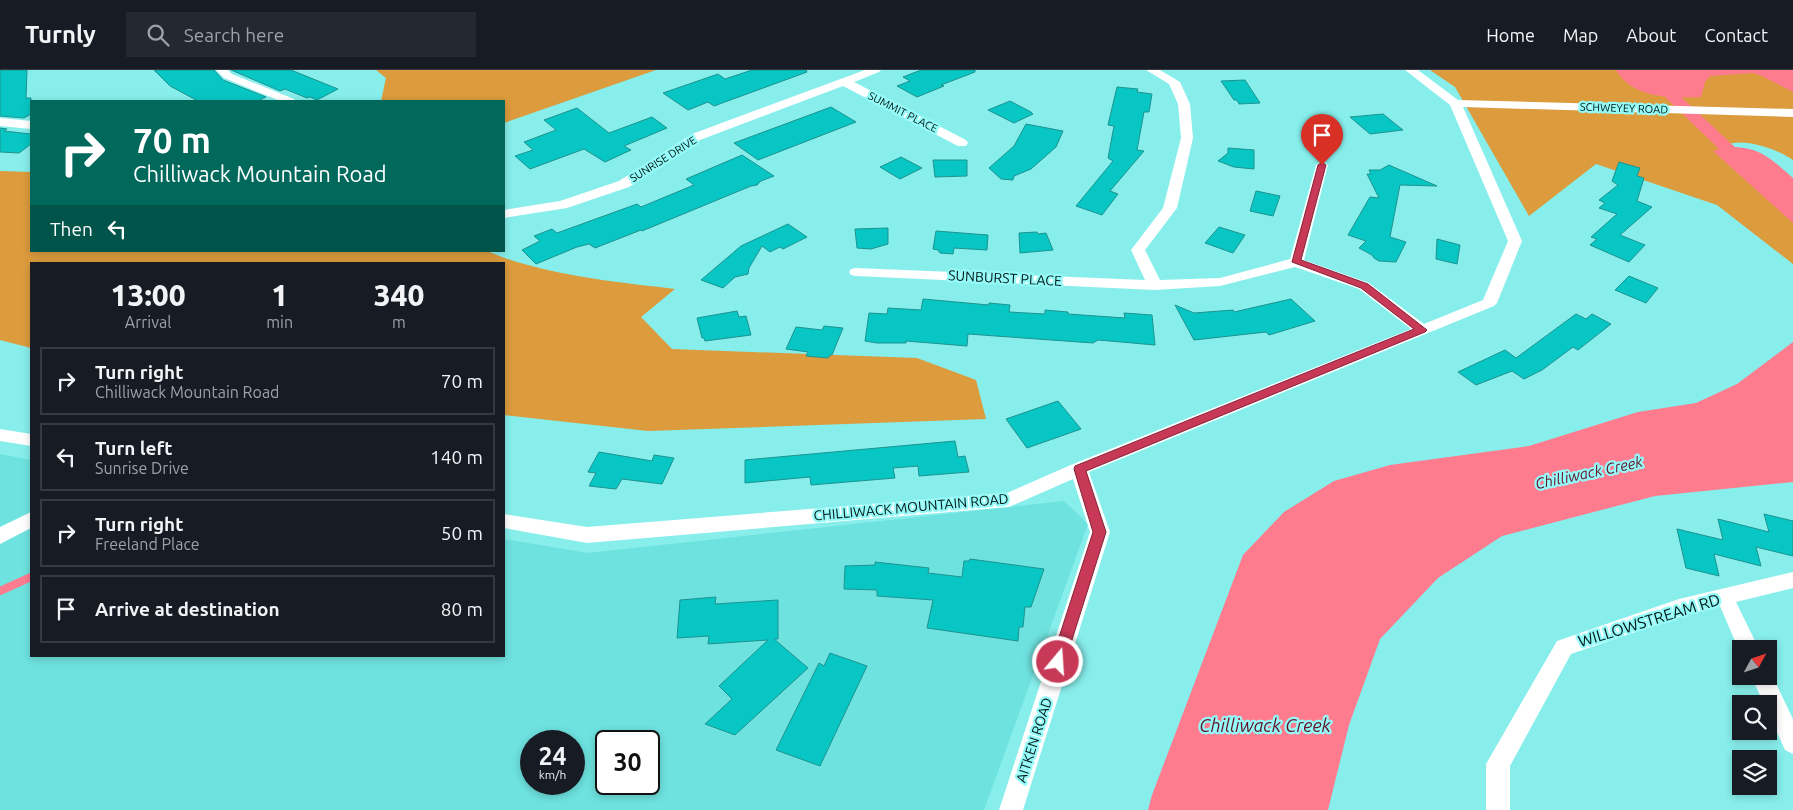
<!DOCTYPE html>
<html lang="en">
<head>
<meta charset="utf-8">
<style>
  :root { --surface:#171b24; --page:#242831; --text:#f1f3f6; --muted:#9ea1a6; --line:#363941 }
  body { margin:0; font-family:Ubuntu,sans-serif; background:var(--page); color:var(--text); height:100vh; display:flex; flex-direction:column; font-size:19px; white-space:nowrap }
  * { box-sizing:border-box; margin:0 }
  p { font-size:16px; color:var(--muted) }
  .icon { flex:none; width:28px; height:28px; fill:none; stroke:currentColor; stroke-width:2; stroke-linecap:round; stroke-linejoin:round }
  .map { position:relative; flex:1; overflow:hidden }
  .side { position:absolute; left:30px; top:192px; width:475px; height:395px; display:flex; flex-direction:column; background:var(--surface); border-radius:0px; box-shadow:0 2px 8px #0003 }
  .side>* { flex:none }
  .top-card { position:absolute; left:30px; top:30px; width:475px; height:152px; border-radius:0px; box-shadow:0 2px 8px #0003; background:#00695c; color:#fff; overflow:hidden }
  .needle { width:32px; rotate:50deg }
  .controls { position:absolute; left:1732px; top:570px; display:grid; gap:10px }
  .controls a { display:grid; place-items:center; width:45px; height:45px; border-radius:0px; background:var(--surface); box-shadow:0 2px 8px #0003; font-size:25px }
  .speed { position:absolute; left:520px; top:660px; display:flex; gap:10px; font-size:25px; font-weight:700; text-align:center }
  .speed>* { display:grid; place-content:center; width:65px; height:65px; border-radius:50%; background:var(--surface); box-shadow:0 2px 8px #0003; line-height:1 }
  .speed small { font-size:12px; font-weight:400 }
  .speed .limit { border:2px solid #111; border-radius:8px; background:#fff; color:#111 }
  .pin { position:absolute; display:grid; place-items:center; width:42px; height:42px; color:#fff; margin:-51px -21px; border-radius:50% 50% 50% 0; rotate:-45deg; box-shadow:0 0 5px #0007 }
  .pin .icon { rotate:45deg }
  .me { position:absolute; width:55px; margin:-28px; rotate:18deg; stroke-linejoin:round; filter:drop-shadow(0 0 4px #0008) }
  .turn { display:flex; align-items:center; gap:18px; height:105px; padding:0 20px; font-size:22px }
  .turn .icon { width:65px; height:65px; stroke-width:2.5 }
  .turn b { display:block; font-size:35px; line-height:42px }
  .then { display:flex; align-items:center; height:48px; padding:0 20px; background:#0003; gap:10px; font-size:19px }
  .eta { display:flex; justify-content:space-evenly; align-items:center; height:85px; text-align:center }
  .eta b { font-size:30px; font-weight:800; line-height:35px }
  ul { padding:0; list-style:none }
  li { display:flex; align-items:center; gap:15px; height:68px; margin:0 10px 8px; padding:0 10px; border:2px solid var(--line); border-radius:0px }
  li div { flex:1 }
  li b { display:block; font-size:19px }
  li em { font-style:normal }
  header { display:flex; align-items:center; gap:30px; box-sizing:border-box; height:70px; padding:0 25px; background:var(--surface); border-bottom:1px solid var(--line) }
  header strong { font-size:24px }
  nav { display:flex; gap:28px; margin-inline-start:auto; font-size:18px }
  .search { width:350px; height:45px; background:var(--page); display:flex; align-items:center; gap:12px; box-sizing:border-box; padding:0 18px; border-radius:0px; color:var(--muted); font-size:19px }
  .map>svg:first-child { display:block }
  .built { fill:#6ee2df; fill-rule:evenodd }
  .green { fill:#dc9b3d }
  .water { fill:#ff7c8f }
  .lines { fill:none; stroke-linecap:round; stroke-linejoin:round }
  .stream { stroke:#ff7c8f; stroke-width:8 }
  .canal { fill:#ff7c8f; fill-rule:evenodd }
  .building { fill:#07c6c3; stroke:#1d9390 }
  .street { fill:#fff; fill-rule:evenodd }
  .route { fill:#c83857; stroke:#822439 }
  .labels { text-anchor:middle; stroke-width:4.5; stroke-linejoin:round; paint-order:stroke }
  .far-street-label { font-size:11px; fill:#021716; stroke:#94fbf8 }
  .street-label { font-size:14px; fill:#021716; stroke:#94fbf8 }
  .water-label { font-size:15px; font-style:italic; fill:#631125; stroke:#94fbf8 }
  .near-street-label { font-size:16px; fill:#021716; stroke:#94fbf8 }
  .near-water-label { font-size:18px; font-style:italic; fill:#631125; stroke:#94fbf8 }
</style>
</head>
<body>
<header>
<strong>Turnly</strong>
<div class="search"><svg class="icon" aria-label="search" viewBox="0 0 24 24"><circle cx="10" cy="10" r="6"/><path d="M15 15l6 6"/></svg>Search here</div>
<nav><a>Home</a><a>Map</a><a>About</a><a>Contact</a></nav>
</header>
<div class="map">
<svg width="1793" height="740" viewBox="0 0 1793 740">
  <rect width="100%" height="100%" fill="#87eeeb"/>
  <!-- built -->
  <path class="built" d="M0,384L31,390V586H504V469L588,483L1064,431L1088,454L984,740H0ZM531,671H574V714H531ZM606,671H649V714H606Z"/>
  <!-- green -->
  <g class="green">
    <path d="M376,0H656L504,53V31H381L386,8Z"/>
    <path d="M1430,0H1746L1793,12V90C1780,80 1740,66 1726,76L1793,143V194L1717,135L1596,94L1529,146L1455,17Z"/>
    <path d="M0,101L31,102V181H487C542,205 616,212 675,219L641,247L672,279L917,288L976,310L986,349L648,361L504,345V194H31V278L0,270Z"/>
  </g>
  <!-- water -->
  <g class="water">
    <path d="M1616,0H1793V22L1762,6L1753,3L1710,6L1705,12L1701,27C1671,28 1633,29 1616,0Z"/>
    <path d="M1726,77C1759,76 1769,87 1793,108V153L1713,81Z"/>
    <path d="M1793,272V412L1655,426L1502,466L1438,508L1380,569L1349,655L1328,740H1148L1152,725L1243,485L1284,442L1334,411L1390,395L1529,376L1638,342L1696,333L1737,314Z"/>
  </g>
  <g class="lines">
    <!-- stream -->
    <path class="stream" d="M0,521L31,507"/>
    <!-- canal -->
    <path class="canal" d="M1672,22L1677,23L1753,94L1755,97L1753,100H1741L1667,29L1665,26L1667,23Z"/>
  </g>
  <!-- building -->
  <g class="building">
    <path d="M0,0H27L26,28H31V44L24,48L0,46Z"/>
    <path d="M154,0H214L223,10L266,27L258,31H198L170,16Z"/>
    <path d="M231,0H291L338,19L317,30L310,27L307,28L285,19L280,21Z"/>
    <path d="M752,0H806L807,2L714,36L708,32L688,40L663,23L718,4L725,9Z"/>
    <path d="M921,0H975V2L941,15L944,16L917,27L897,16L910,11L903,7Z"/>
    <path d="M1245,10L1260,33L1239,34L1237,30H1234L1221,11Z"/>
    <path d="M1117,17L1138,19L1137,22L1152,24L1149,42H1144L1137,80L1144,81L1110,121L1118,124L1102,145L1076,136L1113,91L1108,88L1114,56L1108,55Z"/>
    <path d="M1010,31L1031,42L1033,44L1014,53L988,40Z"/>
    <path d="M831,37L856,52L758,90L734,73Z"/>
    <path d="M577,38L609,63L652,47L667,58L624,76L631,80L605,92L584,79L530,99L515,86L533,80L524,72L556,60L544,50Z"/>
    <path d="M1383,44L1403,60L1370,64L1350,47Z"/>
    <path d="M1026,54L1063,61L1056,77L1031,99L1014,106L1013,110L1001,109L989,98L1014,76Z"/>
    <path d="M0,58L7,59L4,61L31,64V74L19,83L0,82Z"/>
    <path d="M1228,78L1254,80V99L1234,97L1218,91L1228,83Z"/>
    <path d="M742,85L774,106L761,111L757,115L751,116L642,161L641,160L595,178L589,174L577,177L536,194L522,180L540,171L534,166L552,159L557,163L637,134L641,137L694,115L686,109Z"/>
    <path d="M901,87L922,98L900,109L880,97Z"/>
    <path d="M933,90H967V106L935,107Z"/>
    <path d="M1619,92L1640,98L1637,106L1644,108L1637,131L1652,137L1620,165L1645,175L1629,192L1590,175L1597,169L1591,167L1617,144L1599,138L1605,133L1599,130L1618,115L1612,111Z"/>
    <path d="M1389,95L1437,116L1400,115L1390,167L1406,172L1396,192L1379,191L1374,188L1372,185L1359,178L1366,171L1348,165L1370,127L1379,128L1367,104H1371L1369,100H1380Z"/>
    <path d="M1256,121L1280,126L1273,146L1250,141Z"/>
    <path d="M788,154L807,167L783,179L780,177L770,182L762,176L749,198L748,204L735,207L723,218L701,210L741,176Z"/>
    <path d="M1219,157L1245,165L1233,183L1205,173Z"/>
    <path d="M888,158V174L871,179L857,178L855,159Z"/>
    <path d="M936,161L988,165L987,180L954,178L953,184L940,183L938,180L933,179Z"/>
    <path d="M1037,162L1038,164L1046,163L1053,180L1020,183L1019,163Z"/>
    <path d="M1437,169L1460,175L1457,194L1436,189Z"/>
    <path d="M1629,206L1658,218L1646,233L1615,220Z"/>
    <path d="M923,229L989,235V233L1010,235L1009,242L1045,244V240L1068,242V244L1125,248L1124,243L1152,245L1155,275L1098,270L1093,273L968,264L967,276L906,271V273H877L865,271L869,243L887,244L888,238L921,240Z"/>
    <path d="M1291,229L1315,251L1269,265L1266,262L1194,270L1175,235L1194,243L1233,240L1234,242Z"/>
    <path d="M737,241L739,247L746,246L751,265L705,271L704,268H702L697,248Z"/>
    <path d="M1576,244L1586,249L1592,244L1611,254L1578,280L1573,277L1542,300L1524,309L1512,301L1476,315L1458,302L1505,280L1516,288Z"/>
    <path d="M824,256L843,258L832,285H830L828,288L806,286L808,282L786,279L796,257L822,260Z"/>
    <path d="M1058,331L1081,359L1027,378L1006,349Z"/>
    <path d="M955,371L958,387L965,386L969,402L919,406L918,396L893,398L895,408L811,415L810,407L745,413V390Z"/>
    <path d="M599,382L652,391L654,385L674,388L662,414L622,409L616,419L589,416L596,403L588,402Z"/>
    <path d="M1764,444L1793,451V486L1756,477L1761,496L1714,484L1719,506L1686,498L1677,459L1723,470L1718,449L1769,462Z"/>
    <path d="M970,489L1044,499L1031,537H1025L1023,557H1019L1018,571L927,558L933,530L877,526V520L844,519L845,496L875,495V492L929,498L928,503L962,507L964,491H969Z"/>
    <path d="M716,527L715,534L778,530V569H774L808,598L735,665L705,654L732,629L719,616L768,570L708,574L709,566L677,568L680,530Z"/>
    <path d="M830,583L867,596L820,696L776,680L819,593L824,596Z"/>
  </g>
  <g class="lines">
    <!-- street -->
    <g class="street">
      <path d="M216,0H228L232,4L294,29L296,31H280L224,8Z"/>
      <path d="M865,0H881L879,2L854,12L966,70L968,73L966,76H958L843,16L700,70L629,117L567,138L504,148V140L560,131L619,111L692,64Z"/>
      <path d="M1146,0H1160L1180,12L1190,34L1193,68L1177,138L1145,180L1160,210L1220,208L1290,189L1316,95L1322,91L1328,95L1304,190L1369,213L1424,254L1483,230L1508,171L1450,35L1405,0H1418L1458,30L1793,39V47L1463,37L1522,171L1497,233L1494,236L1089,402L1110,462L1023,740H999L1090,462L1073,409L1009,437L587,473L504,458V444L587,457L1007,423L1073,394L1411,259L1359,219L1295,197L1220,216L1155,220L856,206L851,205L849,202L851,199L856,198L1145,210L1131,180L1163,138L1181,68L1178,34L1169,14Z"/>
      <path d="M0,48L31,51V59L0,56Z"/>
      <path d="M0,359L31,364V376L0,371Z"/>
      <path d="M31,442V458L0,474V457Z"/>
      <path d="M1793,502V518L1736,532L1759,579H1741V585L1720,536L1679,547L1571,584L1510,696V740H1486V694L1557,571L1679,529Z"/>
      <path d="M1769,599L1793,649V684L1785,680L1769,645V634H1764L1751,606H1769Z"/>
    </g>
  </g>
  <!-- route -->
  <path class="route" d="M1322,92L1326,95L1301,190L1368,214L1427,260L1425,262L1086,401L1106,462L1065,592L1063,596L1058,598L1053,596L1051,592L1093,462L1074,399L1075,396L1414,259L1361,218L1292,192L1318,95Z"/>
  <g class="labels">
    <!-- far-street labels -->
    <g class="far-street-label">
      <text transform="translate(1624 38) rotate(2)" y="4">SCHWEYEY ROAD</text>
      <text transform="translate(903 42) rotate(27)" y="4">SUMMIT PLACE</text>
      <text transform="translate(663 89) rotate(-32)" y="4">SUNRISE DRIVE</text>
    </g>
    <!-- street labels -->
    <g class="street-label">
      <text transform="translate(1005 208) rotate(3)" y="5">SUNBURST PLACE</text>
      <text transform="translate(911 437) rotate(-5)" y="5">CHILLIWACK MOUNTAIN ROAD</text>
      <text transform="translate(1034 670) rotate(-72)" y="5">AITKEN ROAD</text>
    </g>
    <!-- water labels -->
    <g class="water-label">
      <text transform="translate(1589 403) rotate(-12)" y="5">Chilliwack Creek</text>
    </g>
    <!-- near-street labels -->
    <g class="near-street-label">
      <text transform="translate(1649 550) rotate(-17)" y="6">WILLOWSTREAM RD</text>
    </g>
    <!-- near-water labels -->
    <g class="near-water-label">
      <text x="1265" y="662">Chilliwack Creek</text>
    </g>
  </g>
</svg>
<div class="controls">
<a><svg class="needle" viewBox="-14 -14 28 28"><path d="M0-13l5 13h-10z" fill="#e53935"/><path d="M0 13l5-13h-10z" fill="#9ea1a6"/></svg></a>
<a><svg class="icon" aria-label="search" viewBox="0 0 24 24"><circle cx="10" cy="10" r="6"/><path d="M15 15l6 6"/></svg></a>
<a><svg class="icon" aria-label="layers" viewBox="0 0 24 24"><path d="M12 4l9 5-9 5-9-5zM3 14l9 5 9-5"/></svg></a>
</div>
<div class="speed"><div>24<small>km/h</small></div><div class="limit">30</div></div>
<div class="pin" style="left:1322px;top:95px;background:#d93025"><svg class="icon" aria-label="arrive" viewBox="0 0 24 24"><path d="M6 21V4h12l-3 4 3 4H6"/></svg></div>
<svg class="me" style="left:1058px;top:592px" viewBox="-20 -20 40 40"><circle r="17" fill="#c83857" stroke="#fff" stroke-width="3"/><path d="M0-11L8 9 0 5-8 9z" fill="#fff"/></svg>
<div class="top-card">
<div class="turn"><svg class="icon" aria-label="right" viewBox="0 0 24 24"><path d="M7 20v-9h11M14 6l5 5-5 5"/></svg><div><b>70 m</b>Chilliwack Mountain Road</div></div>
<div class="then">Then<svg class="icon" aria-label="left" viewBox="0 0 24 24"><path d="M17 20v-9H6M10 6l-5 5 5 5"/></svg></div>
</div>
<section class="side">
<div class="eta">
<div><b>13:00</b><p>Arrival</p></div>
<div><b>1</b><p>min</p></div>
<div><b>340</b><p>m</p></div>
</div>
<ul>
<li><svg class="icon" aria-label="right" viewBox="0 0 24 24"><path d="M7 20v-9h11M14 6l5 5-5 5"/></svg><div><b>Turn right</b><p>Chilliwack Mountain Road</p></div><em>70 m</em></li>
<li><svg class="icon" aria-label="left" viewBox="0 0 24 24"><path d="M17 20v-9H6M10 6l-5 5 5 5"/></svg><div><b>Turn left</b><p>Sunrise Drive</p></div><em>140 m</em></li>
<li><svg class="icon" aria-label="right" viewBox="0 0 24 24"><path d="M7 20v-9h11M14 6l5 5-5 5"/></svg><div><b>Turn right</b><p>Freeland Place</p></div><em>50 m</em></li>
<li><svg class="icon" aria-label="arrive" viewBox="0 0 24 24"><path d="M6 21V4h12l-3 4 3 4H6"/></svg><div><b>Arrive at destination</b></div><em>80 m</em></li>
</ul>
</section>
</div>
</body>
</html>
